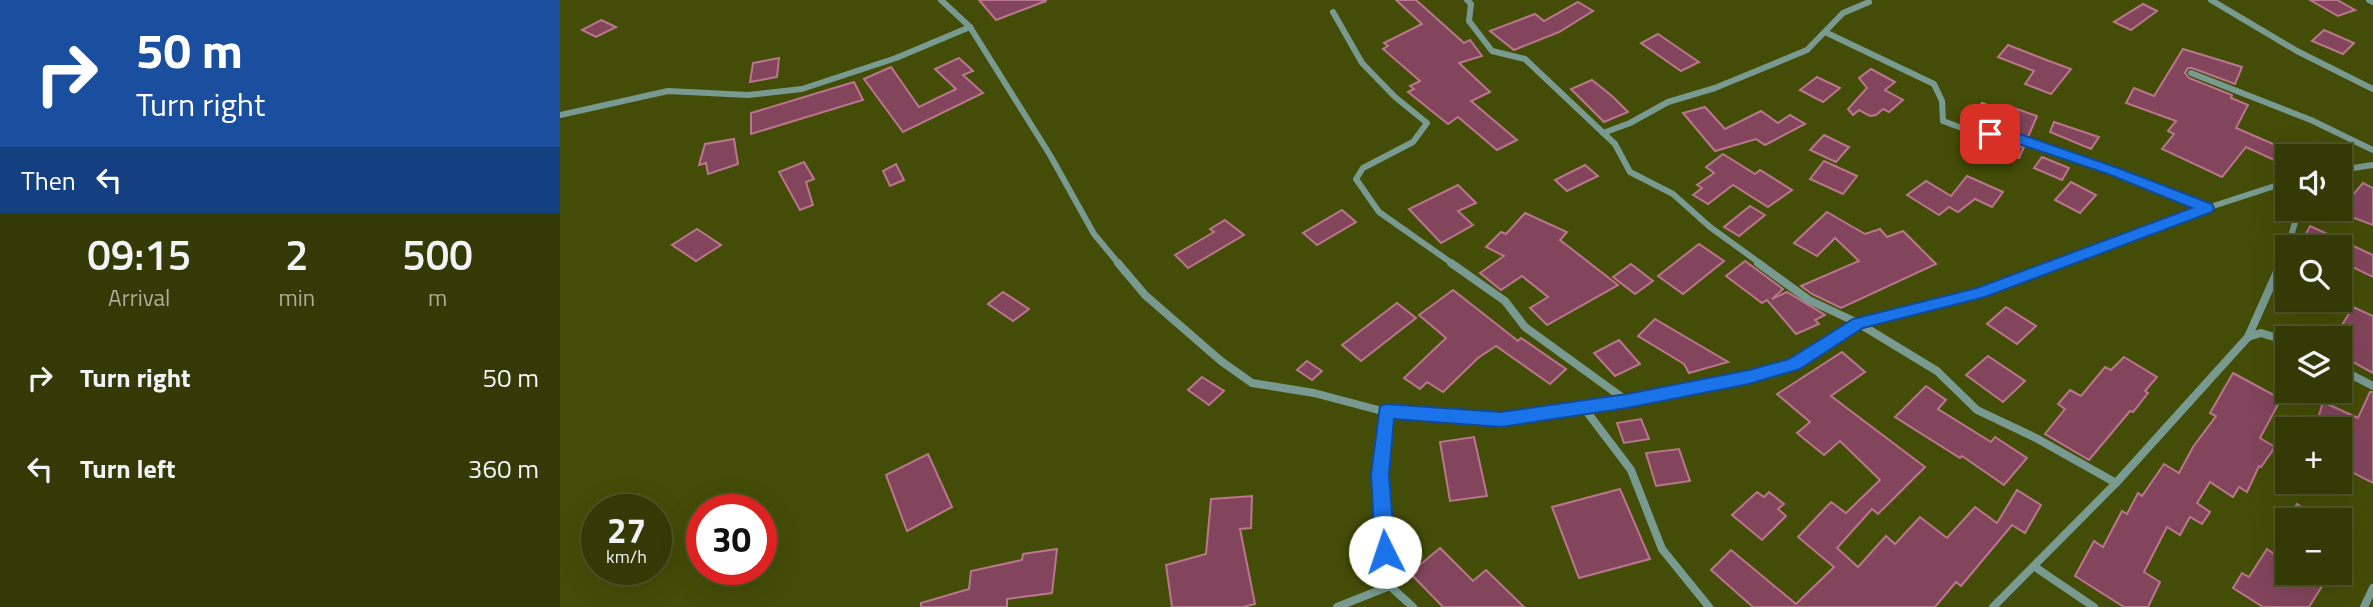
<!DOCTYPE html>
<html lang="en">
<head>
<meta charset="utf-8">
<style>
  :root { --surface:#333a05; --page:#3e4513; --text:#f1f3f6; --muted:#a9ad9a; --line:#4e5427 }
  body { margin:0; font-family:"Titillium Web",sans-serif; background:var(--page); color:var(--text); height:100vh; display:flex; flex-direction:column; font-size:26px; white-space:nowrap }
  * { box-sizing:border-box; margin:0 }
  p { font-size:23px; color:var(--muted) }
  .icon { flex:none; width:38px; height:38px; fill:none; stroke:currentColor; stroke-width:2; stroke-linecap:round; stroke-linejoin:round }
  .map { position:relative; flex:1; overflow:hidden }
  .panel { display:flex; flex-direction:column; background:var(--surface); width:560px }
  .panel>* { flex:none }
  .banner { background:#1a4fa0; color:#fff; overflow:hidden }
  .fabs { position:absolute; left:1715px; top:144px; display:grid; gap:14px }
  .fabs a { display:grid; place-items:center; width:77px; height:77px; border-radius:0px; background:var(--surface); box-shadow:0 7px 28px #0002,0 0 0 2px var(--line); font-size:35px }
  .speed { position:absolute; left:21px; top:494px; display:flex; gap:14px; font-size:35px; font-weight:700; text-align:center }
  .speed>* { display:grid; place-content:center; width:91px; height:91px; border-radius:50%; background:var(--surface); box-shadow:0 7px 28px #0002,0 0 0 2px var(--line); line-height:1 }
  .speed small { font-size:18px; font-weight:400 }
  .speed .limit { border:10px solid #d22; background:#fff; color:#111 }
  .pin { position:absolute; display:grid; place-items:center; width:60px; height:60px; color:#fff; margin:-30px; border-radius:14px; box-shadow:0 4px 10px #0006 }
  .me { position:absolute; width:77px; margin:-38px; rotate:356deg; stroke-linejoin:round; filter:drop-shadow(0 0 5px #0008) }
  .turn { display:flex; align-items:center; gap:24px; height:147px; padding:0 21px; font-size:32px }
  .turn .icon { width:91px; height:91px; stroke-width:2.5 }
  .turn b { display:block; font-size:49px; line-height:60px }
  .then { display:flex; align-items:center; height:66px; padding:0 21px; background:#0003; gap:14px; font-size:26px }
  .eta { display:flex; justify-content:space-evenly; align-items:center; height:119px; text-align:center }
  .eta b { font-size:42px; font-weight:600; line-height:49px }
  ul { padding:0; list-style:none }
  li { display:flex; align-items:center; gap:21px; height:91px; padding:0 21px }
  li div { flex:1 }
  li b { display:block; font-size:26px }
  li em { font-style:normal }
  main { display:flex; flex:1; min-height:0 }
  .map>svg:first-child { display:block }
  .building { fill:#82455b; stroke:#b9768d; stroke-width:2 }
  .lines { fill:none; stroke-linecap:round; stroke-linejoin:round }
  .minor-far1 { stroke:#789a91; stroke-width:6 }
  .minor { stroke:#789a91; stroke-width:8 }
  .route { fill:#1a73e8; stroke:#114b97; stroke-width:2 }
</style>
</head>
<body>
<main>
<section class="panel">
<div class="banner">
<div class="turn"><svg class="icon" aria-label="right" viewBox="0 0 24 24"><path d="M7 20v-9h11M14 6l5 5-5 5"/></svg><div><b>50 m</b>Turn right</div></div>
<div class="then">Then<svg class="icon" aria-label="left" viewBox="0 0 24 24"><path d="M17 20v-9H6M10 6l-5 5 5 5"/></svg></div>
</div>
<div class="eta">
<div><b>09:15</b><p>Arrival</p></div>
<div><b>2</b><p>min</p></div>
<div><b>500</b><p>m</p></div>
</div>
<ul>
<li><svg class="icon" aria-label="right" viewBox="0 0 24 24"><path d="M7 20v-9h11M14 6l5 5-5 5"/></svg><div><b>Turn right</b></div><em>50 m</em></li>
<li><svg class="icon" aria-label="left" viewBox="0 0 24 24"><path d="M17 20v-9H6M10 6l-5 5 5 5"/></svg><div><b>Turn left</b></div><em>360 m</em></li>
</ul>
</section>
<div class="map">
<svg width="1813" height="607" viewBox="0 0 1813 607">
  <rect width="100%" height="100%" fill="#444d07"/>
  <!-- building -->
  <g class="building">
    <path d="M419,0H486V1L436,20Z"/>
    <path d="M836,0H856L904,43L910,40L922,56L899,63L930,92L911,101L957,140L937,150L898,117L888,124L848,92L854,89L850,86L860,81L823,49L828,46L824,43L862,24Z"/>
    <path d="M1750,0H1777L1795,10L1778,16Z"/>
    <path d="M1018,2L1033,11L999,32L954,50L930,31L975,14L984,21Z"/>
    <path d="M1583,4L1597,11L1571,30L1554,22Z"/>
    <path d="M41,20L56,27L36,37L22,30Z"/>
    <path d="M1764,30L1794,43L1783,54L1752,41Z"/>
    <path d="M1098,34L1139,62L1121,71L1081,43Z"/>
    <path d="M1448,45L1489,61L1511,69L1491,94L1465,84L1474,71L1438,57Z"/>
    <path d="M1623,49L1682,67L1675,84L1632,68H1628L1625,73L1629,78L1672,95L1671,98L1688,105L1676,128L1727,150V166L1686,147L1662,177L1602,149L1614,134L1608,131L1616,121L1566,103L1574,88L1594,96Z"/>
    <path d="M219,58L217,77L190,82L193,63Z"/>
    <path d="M399,58L413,71L403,75L423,93L343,132L304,79L331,67L359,107L396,89L375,69Z"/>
    <path d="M1311,69L1335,82L1325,90L1343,100L1329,112L1323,109L1316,115L1310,116L1299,110L1293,115L1288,109L1307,88L1299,78Z"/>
    <path d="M1257,77L1280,88L1263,102L1240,90Z"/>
    <path d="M1032,80L1052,96L1068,112L1044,122L1011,89Z"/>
    <path d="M294,82L303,100L191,134V113Z"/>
    <path d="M1422,103L1448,113L1451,107L1477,116L1468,137L1440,129V127L1413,116Z"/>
    <path d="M1145,107L1165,129L1201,111L1218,123L1230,115L1245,124L1205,145L1196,139L1155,151L1123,113Z"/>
    <path d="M1494,122L1539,137L1531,149L1490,132Z"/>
    <path d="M1264,135L1289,147L1276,162L1250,150Z"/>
    <path d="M174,139L178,164L148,174L146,163L139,165L145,144Z"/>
    <path d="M1438,140L1464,147L1459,158L1436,151Z"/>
    <path d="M1163,154L1195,174L1200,170L1232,190L1208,207L1173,185L1148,204L1133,195L1142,188L1137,185L1154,173L1146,167Z"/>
    <path d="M1482,157L1509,168L1502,180L1474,168Z"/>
    <path d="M1264,161L1297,176L1283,194L1250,179Z"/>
    <path d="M244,162L254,179L246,182L253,205L240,210L219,172Z"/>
    <path d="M336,164L344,180L330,186L323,171Z"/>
    <path d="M1025,165L1038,176L1007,191L995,180Z"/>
    <path d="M1407,176L1443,192L1432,207L1415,199L1398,212L1389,207L1379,215L1347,195L1366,181L1391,196Z"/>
    <path d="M1511,182L1536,195L1520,213L1495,200Z"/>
    <path d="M1803,183L1813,188V225L1778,212Z"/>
    <path d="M898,185L916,203L898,211L913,225L881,243L849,209Z"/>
    <path d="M1190,206L1205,215L1179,236L1164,227Z"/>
    <path d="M782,210L796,222L757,245L743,233Z"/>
    <path d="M1267,212L1305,234L1320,229L1327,237L1343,231L1376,264L1281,308L1252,294L1241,286L1299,261L1275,238L1257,256L1234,243Z"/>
    <path d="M965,213L1007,232L1000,240L1058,285L987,325L970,308L988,297L962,276L941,290L920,273L944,256L926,247L941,232L946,234Z"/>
    <path d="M665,220L684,235L628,268L615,255L654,232L650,229Z"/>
    <path d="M1750,226L1813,255V277L1780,261V247H1739Z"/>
    <path d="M137,229L161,245L136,261L112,245Z"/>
    <path d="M1139,244L1164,261L1123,294L1098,276Z"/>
    <path d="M1185,261L1223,289L1212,299L1227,292L1265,315L1255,320L1259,324L1236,334L1207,300L1202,303L1166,276Z"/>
    <path d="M1071,264L1093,281L1075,294L1053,277Z"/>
    <path d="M893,290L958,341L961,338L1006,369L990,384L936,346L918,358L883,392L867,382L860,389L844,378L886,338L859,315Z"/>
    <path d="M443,292L469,309L453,321L428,304Z"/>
    <path d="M837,303L856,318L801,361L782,345Z"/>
    <path d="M1446,307L1476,326L1457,344L1427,324Z"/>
    <path d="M1793,307L1813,316V373L1780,355V338H1774Z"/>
    <path d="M1095,319L1168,362L1129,373L1124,364L1078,336Z"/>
    <path d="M1059,340L1080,364L1055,376L1034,353Z"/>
    <path d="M1282,352L1305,372L1271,396L1365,467L1318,514L1312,509L1277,548L1298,567L1326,536L1335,544L1360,517L1387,538L1415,507L1437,523L1457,490L1481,505L1465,533L1452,525L1401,586L1396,582L1375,607H1193L1151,570L1171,550L1236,604L1274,567L1238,537L1271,502L1286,513L1320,480L1280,441L1264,455L1237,433L1250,422L1217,394Z"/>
    <path d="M1428,356L1465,381L1443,402L1406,375Z"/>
    <path d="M1564,357L1597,377L1585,391L1588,393L1573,412L1570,411L1529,460L1485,434L1505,409L1498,404L1510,390L1521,396L1545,367L1551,370Z"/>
    <path d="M747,361L762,371L752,380L737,370Z"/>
    <path d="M1673,373L1721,399L1700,438L1715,447L1701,467L1699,466L1687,492L1679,487L1673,497L1650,482L1637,503L1650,512L1642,524L1630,517L1620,535L1607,527L1584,572L1600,582L1588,607H1564L1515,576L1534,541L1543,547L1562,511L1567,514L1578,493L1582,496L1604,464L1619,473L1633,447L1656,416L1650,413Z"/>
    <path d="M642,377L664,391L649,405L628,390Z"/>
    <path d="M1366,386L1386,400L1378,409L1431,442L1435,437L1467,458L1444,485L1402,456L1400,458L1335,417Z"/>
    <path d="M1810,392H1813V483L1780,466L1789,440L1780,436V429H1765L1756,425L1763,402L1798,418Z"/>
    <path d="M1081,419L1089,439L1064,443L1057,423Z"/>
    <path d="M914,437L927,496L890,501L880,442Z"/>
    <path d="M1119,449L1130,481L1096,486L1086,453Z"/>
    <path d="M368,454L392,507L347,531L326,475Z"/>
    <path d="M1060,489L1090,559L1019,578L992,507Z"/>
    <path d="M1197,492L1204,497L1209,492L1224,504L1218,509L1226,516L1202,540L1172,515Z"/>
    <path d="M692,496L691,528L680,529L695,604L683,607H612L606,565L646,554L651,499Z"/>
    <path d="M1737,504L1762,520H1727Z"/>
    <path d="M880,548L913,581L926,570L964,607H883L850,573Z"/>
    <path d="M497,549L492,593L447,599V607H361V603L409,589L411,571L462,560L463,554Z"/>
    <path d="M1707,549L1727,563V572H1742L1762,586L1749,607H1703L1673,588L1682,573L1689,577Z"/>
  </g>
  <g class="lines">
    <!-- minor-far1 -->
    <g class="minor-far1">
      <path d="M381,0L410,27L490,155L534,234L559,264"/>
      <path d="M907,0L911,4L909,21L932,51L965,59L1055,144L1070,172L1113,194L1150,227L1201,264"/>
      <path d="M1651,0L1737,51L1813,89"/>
      <path d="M1809,0L1813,2"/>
      <path d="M773,12L802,63L835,97L867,123L853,142L803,168L796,179L819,212L893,264"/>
      <path d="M1265,32L1374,84L1382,101L1383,121L1410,131L1449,136L1578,180L1646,208"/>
      <path d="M1631,73L1751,120L1813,150"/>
      <path d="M0,115L108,91L188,95L242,89L336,58L410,27"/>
      <path d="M1043,133L1070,123L1108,102L1155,88L1247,50L1283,13L1309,2"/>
      <path d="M1780,170L1813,165"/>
      <path d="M1728,247L1739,208"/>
      <path d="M1496,264L1647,208L1727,182"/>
      <path d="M1720,264L1727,249"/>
    </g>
    <!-- minor -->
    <g class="minor">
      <path d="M558,263L585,295L661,361L692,383L754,393L826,412L941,419L1067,401L1189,377L1234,364L1298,323L1420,293L1501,263"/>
      <path d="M891,263L945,301L965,327L1067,401"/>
      <path d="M1198,263L1249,300L1298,323L1377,371L1417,410L1476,438L1556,483"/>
      <path d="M1688,337L1721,263"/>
      <path d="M1780,369L1813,386"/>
      <path d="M1024,408L1071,470L1102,549L1149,607"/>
      <path d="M826,412L820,474L825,552L821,578L853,607"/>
      <path d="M1475,567L1534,607"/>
      <path d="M777,607L830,586"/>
      <path d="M1433,607L1556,483L1688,337L1701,333L1727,341"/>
      <path d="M1804,607L1813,588"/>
    </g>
  </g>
  <!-- route -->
  <path class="route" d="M1430,129L1454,132L1558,168L1652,204L1654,208L1652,212L1425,297L1303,328L1240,369L1189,384L1067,408L941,427L834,419L829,474L835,552L832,559L825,561L818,559L815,552L811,474L820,406L826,404L941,412L1067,394L1189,370L1229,359L1293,319L1417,288L1632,208L1548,174L1447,140L1425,137L1423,134Z"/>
</svg>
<div class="fabs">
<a><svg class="icon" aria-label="sound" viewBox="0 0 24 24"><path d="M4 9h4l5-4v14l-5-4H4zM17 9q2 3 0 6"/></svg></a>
<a><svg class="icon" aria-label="search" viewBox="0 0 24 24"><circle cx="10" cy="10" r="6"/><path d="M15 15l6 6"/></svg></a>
<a><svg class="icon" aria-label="layers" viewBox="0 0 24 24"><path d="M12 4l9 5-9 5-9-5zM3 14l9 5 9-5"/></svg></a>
<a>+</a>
<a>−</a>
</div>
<div class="speed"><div>27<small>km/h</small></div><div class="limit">30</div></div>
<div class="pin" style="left:1430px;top:134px;background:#d93025"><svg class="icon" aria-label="arrive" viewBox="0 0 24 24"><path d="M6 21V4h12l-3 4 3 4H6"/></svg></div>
<svg class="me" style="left:825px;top:552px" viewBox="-20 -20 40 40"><circle r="19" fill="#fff"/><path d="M0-13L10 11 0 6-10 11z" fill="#1a73e8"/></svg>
</div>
</main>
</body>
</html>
